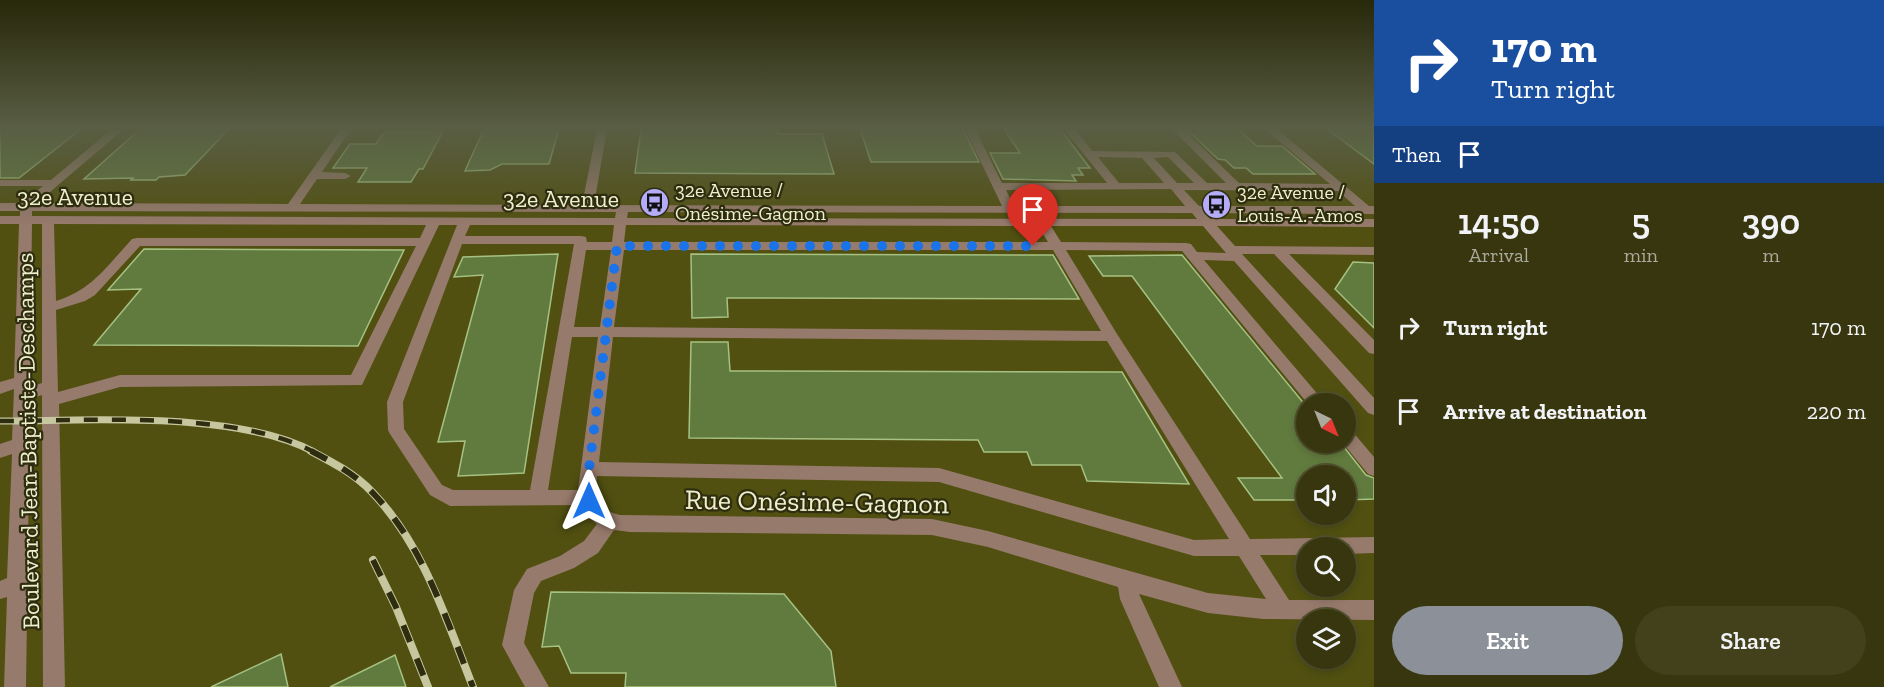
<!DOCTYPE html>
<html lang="en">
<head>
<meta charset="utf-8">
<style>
  :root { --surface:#37360e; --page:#42411c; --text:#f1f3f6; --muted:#aaab9e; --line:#51502e; --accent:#8c9099 }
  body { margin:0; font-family:"Zilla Slab",serif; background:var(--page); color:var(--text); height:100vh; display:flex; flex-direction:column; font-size:22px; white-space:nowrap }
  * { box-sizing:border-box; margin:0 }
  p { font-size:20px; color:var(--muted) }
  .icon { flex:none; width:33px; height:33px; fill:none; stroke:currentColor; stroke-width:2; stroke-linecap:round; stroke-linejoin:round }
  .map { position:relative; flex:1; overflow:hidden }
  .details { display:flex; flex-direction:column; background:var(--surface); width:510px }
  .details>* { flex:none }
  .guide { background:#1a4fa0; color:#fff; overflow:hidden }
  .needle { width:39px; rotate:137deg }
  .fabs { position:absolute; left:1296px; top:393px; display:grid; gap:12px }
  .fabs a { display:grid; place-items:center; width:60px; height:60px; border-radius:50%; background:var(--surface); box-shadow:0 3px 9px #0003,0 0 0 2px var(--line); font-size:30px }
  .pin { position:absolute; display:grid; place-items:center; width:51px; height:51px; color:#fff; margin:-62px -26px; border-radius:50% 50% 50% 0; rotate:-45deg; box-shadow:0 0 6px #0007 }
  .pin .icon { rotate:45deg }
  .me { position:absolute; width:66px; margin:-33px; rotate:0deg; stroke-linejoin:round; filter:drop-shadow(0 0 4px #0008) }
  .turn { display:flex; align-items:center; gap:21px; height:126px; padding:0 18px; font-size:27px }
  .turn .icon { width:78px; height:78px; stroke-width:2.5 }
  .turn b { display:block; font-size:42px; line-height:51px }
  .then { display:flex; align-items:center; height:57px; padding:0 18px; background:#0003; gap:12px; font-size:22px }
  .eta { display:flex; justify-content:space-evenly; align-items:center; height:102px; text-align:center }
  .eta b { font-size:36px; font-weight:600; line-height:42px }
  .cta { display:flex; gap:12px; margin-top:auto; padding:12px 18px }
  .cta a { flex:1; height:69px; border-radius:36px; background:var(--accent); color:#fff; font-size:24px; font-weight:600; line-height:69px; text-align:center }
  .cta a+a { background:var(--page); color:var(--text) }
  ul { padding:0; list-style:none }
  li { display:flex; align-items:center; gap:18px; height:84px; padding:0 18px }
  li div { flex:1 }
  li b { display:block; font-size:22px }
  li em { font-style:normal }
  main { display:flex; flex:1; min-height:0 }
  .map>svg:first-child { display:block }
  .built { fill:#515011; fill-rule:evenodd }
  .building { fill:#617a3e; stroke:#a6c283; stroke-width:1.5 }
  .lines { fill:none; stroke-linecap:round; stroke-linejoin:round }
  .minor { fill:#967a6c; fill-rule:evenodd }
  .rail-far1-casing { stroke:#c6c69f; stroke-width:7 }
  .rail-casing { stroke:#c6c69f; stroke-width:8 }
  .rail-far1 { stroke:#2e2d10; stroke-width:4.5; stroke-dasharray:14; stroke-linecap:butt }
  .rail { stroke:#2e2d10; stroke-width:6; stroke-dasharray:18; stroke-linecap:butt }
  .route { stroke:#1a73e8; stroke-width:10; stroke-dasharray:0 18 }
  .labels { text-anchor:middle; stroke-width:4.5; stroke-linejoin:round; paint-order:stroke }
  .far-poi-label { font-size:20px; fill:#eeefcc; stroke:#2e2d10; text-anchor:start }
  .street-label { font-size:24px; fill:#eeefcc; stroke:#2e2d10 }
  .near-street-label { font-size:28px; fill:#eeefcc; stroke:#2e2d10 }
</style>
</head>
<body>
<main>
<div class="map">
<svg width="1374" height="687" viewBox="0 0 1374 687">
  <rect width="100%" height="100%" fill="#494812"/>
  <!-- built -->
  <path class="built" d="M0,129H1374V687H0ZM1306,404H1346V442H1306ZM1306,476H1346V514H1306ZM1306,548H1346V586H1306ZM1306,620H1346V658H1306Z"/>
  <!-- building -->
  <g class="building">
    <path d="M0,129H81L19,178H0Z"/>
    <path d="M175,129H229L185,175L159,177L156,180H131L133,178L84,179L139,130Z"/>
    <path d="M484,129H559L549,164H502L490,170L465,171Z"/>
    <path d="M641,129H777L778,134H822L834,174L635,173Z"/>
    <path d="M860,129H963L979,162H871Z"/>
    <path d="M1004,129H1060L1090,168H1078L1083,175H1072L1076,181L1003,179L990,153H1020Z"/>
    <path d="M1186,129H1238L1257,146H1282L1315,174H1253L1246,168H1234L1225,160L1218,159Z"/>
    <path d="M1327,129H1374V164Z"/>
    <path d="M385,131H443L423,169H419L411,182H358L367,168H333L350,144H376Z"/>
    <path d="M144,249L404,250L358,346L94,345L141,289L108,290Z"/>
    <path d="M558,254L524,473L458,476L465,441L438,442L483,275L454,277L463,257Z"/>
    <path d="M691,254L1053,255L1079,299L727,298L728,317L692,318Z"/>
    <path d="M1182,255L1306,406V442H1340L1366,475L1374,478V499L1346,500V476H1306V500H1254L1238,478H1282L1132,276H1103L1089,256Z"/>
    <path d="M1353,262L1374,263V328L1335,289Z"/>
    <path d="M691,342H728L730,371L1122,372L1189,484L1087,481L1081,465H1032L1027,452H984L978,440L689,438Z"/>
    <path d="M551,592L784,594L831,651L836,687H625L626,673H571L559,646L542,647Z"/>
    <path d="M281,654L288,687H211Z"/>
    <path d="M395,655L406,687H330Z"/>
  </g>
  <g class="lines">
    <!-- minor -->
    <g class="minor">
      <path d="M112,129H124L37,203L288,204L341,129H351L322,172L345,173L351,176L345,179H317L300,204L582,205L597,129H607L594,205L1002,206L965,129H975L1002,183H1107L1064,129H1075L1092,151L1175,152L1207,183H1226L1172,129H1183L1239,183L1330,184L1265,129H1277L1369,206H1374V214L1205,213L1210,219H1374V227L1217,226L1235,246L1374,247V255L1289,254L1374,340V354L1369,353L1274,254H1242L1374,398V415L1368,413L1234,261L1204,260L1326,404H1308L1182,251L1066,250L1117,334L1250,539L1374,537V553L1346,554V548H1306V555H1260L1289,600H1374V620L1263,619L1208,613L1139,594L1182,687H1159L1120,599L1118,587L988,547L932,535L630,532L614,530L598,553L574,568L541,581L534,593L524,643L549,687H525L502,645L514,590L527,569L560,556L584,541L597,524L587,516L582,505L450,506L430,495L390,434L388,430L387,402L457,225H439L362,385L120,387L59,404L65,687H43L42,395L30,399L26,687H4L7,597L0,599V581L7,578L12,454L0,458V444L12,440L14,389L0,394V382L14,378L19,224H0V216H20V211H0V203H22L43,186H0V180H51ZM1098,157L1142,158L1164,183H1119ZM1168,157L1194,183H1177L1154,158ZM1171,189L1185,206H1014L1006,190ZM1184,190L1338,191L1355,206H1199ZM32,211L616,212L615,218L32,216ZM628,212L1192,213L1197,219L627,218ZM32,224H42V383L30,387ZM54,224L426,225L420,238H137L132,239C107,266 92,290 56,301ZM470,225H614L612,242H587L586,237L581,236H465ZM626,225L1038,226L1048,242H624ZM1051,226H1203L1226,253L1197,252L1191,244L1186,243L1061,242ZM462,244H574L530,490H453L442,485L404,429L403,402ZM140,246H416L351,375H120L58,392L56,310L85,301L95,295ZM586,250H611L600,327H574ZM624,250H1053L1101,331L614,327ZM572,337H598L578,490H548ZM613,337L1107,341L1229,539L1194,540L939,468L599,462ZM597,476L939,482L1194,556H1239L1266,599L1208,593L988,531L932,519L620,515C599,511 595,496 597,476Z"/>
      <path d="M1346,430L1352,431L1374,457V476L1368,474L1342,442H1346Z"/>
    </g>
    <defs>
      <path id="rail-far1" d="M0,421C88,421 236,410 314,452"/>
      <g id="rail">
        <path d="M311,451C332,462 355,474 372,492C424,546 446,619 473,687"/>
        <path d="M373,560L396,607L428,687"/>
      </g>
    </defs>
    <!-- rail-far1 casing -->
    <use href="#rail-far1" class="rail-far1-casing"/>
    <!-- rail casing -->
    <use href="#rail" class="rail-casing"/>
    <!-- rail-far1 -->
    <use href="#rail-far1" class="rail-far1"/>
    <!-- rail -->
    <use href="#rail" class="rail"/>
  </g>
  <!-- sky -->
  <linearGradient id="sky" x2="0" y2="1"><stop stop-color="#28280a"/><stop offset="0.57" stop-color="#595e44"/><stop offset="1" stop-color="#595e44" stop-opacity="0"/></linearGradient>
  <rect width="1374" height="225" fill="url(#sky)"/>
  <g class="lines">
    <!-- route -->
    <path class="route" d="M589,501L587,485L617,246H1033"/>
  </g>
  <!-- icons -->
  <defs>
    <symbol id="bus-disc" viewBox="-11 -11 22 22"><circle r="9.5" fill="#b4acf9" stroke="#2e2d10"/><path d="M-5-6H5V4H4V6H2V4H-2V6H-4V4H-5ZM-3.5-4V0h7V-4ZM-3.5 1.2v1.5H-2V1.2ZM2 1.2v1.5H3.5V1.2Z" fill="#111"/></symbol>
  </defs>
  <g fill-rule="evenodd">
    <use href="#bus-disc" x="638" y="186" width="33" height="33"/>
    <use href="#bus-disc" x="1200" y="188" width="33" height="33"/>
  </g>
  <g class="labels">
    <!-- far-poi labels -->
    <g class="far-poi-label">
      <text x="675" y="197">32e Avenue /<tspan x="675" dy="23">Onésime-Gagnon</tspan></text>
      <text x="1237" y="199">32e Avenue /<tspan x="1237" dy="23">Louis-A.-Amos</tspan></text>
    </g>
    <!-- street labels -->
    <g class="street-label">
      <text x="75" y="205">32e Avenue</text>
      <text x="561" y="207">32e Avenue</text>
      <text transform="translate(28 441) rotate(-91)" y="8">Boulevard Jean-Baptiste-Deschamps</text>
    </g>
    <!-- near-street labels -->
    <g class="near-street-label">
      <text transform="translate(817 501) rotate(1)" y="10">Rue Onésime-Gagnon</text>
    </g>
  </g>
</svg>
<div class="fabs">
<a><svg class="needle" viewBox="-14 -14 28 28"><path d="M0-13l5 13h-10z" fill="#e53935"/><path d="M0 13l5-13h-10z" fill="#aaab9e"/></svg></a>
<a><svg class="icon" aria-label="sound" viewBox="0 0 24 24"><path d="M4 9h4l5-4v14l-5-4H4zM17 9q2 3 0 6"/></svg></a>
<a><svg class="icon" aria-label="search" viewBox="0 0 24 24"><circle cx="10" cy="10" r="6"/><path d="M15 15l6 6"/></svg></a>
<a><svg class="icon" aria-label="layers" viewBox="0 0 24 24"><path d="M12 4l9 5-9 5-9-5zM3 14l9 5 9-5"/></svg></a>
</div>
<div class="pin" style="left:1033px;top:246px;background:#d93025"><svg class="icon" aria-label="arrive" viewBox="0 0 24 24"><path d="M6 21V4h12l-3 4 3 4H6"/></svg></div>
<svg class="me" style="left:589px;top:501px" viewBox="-20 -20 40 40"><path d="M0-17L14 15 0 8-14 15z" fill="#1a73e8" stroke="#fff" stroke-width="4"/></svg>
</div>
<section class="details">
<div class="guide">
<div class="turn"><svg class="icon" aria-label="right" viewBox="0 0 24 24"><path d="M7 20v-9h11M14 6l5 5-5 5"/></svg><div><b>170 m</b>Turn right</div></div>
<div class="then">Then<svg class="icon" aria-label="arrive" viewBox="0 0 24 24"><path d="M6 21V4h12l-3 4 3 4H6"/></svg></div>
</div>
<div class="eta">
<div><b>14:50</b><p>Arrival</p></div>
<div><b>5</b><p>min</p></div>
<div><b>390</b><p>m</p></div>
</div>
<ul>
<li><svg class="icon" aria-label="right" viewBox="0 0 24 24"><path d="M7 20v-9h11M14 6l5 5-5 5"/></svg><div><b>Turn right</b></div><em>170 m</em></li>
<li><svg class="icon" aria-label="arrive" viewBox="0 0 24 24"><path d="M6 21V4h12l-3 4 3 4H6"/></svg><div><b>Arrive at destination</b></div><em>220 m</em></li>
</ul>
<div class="cta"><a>Exit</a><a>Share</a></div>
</section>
</main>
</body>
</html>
